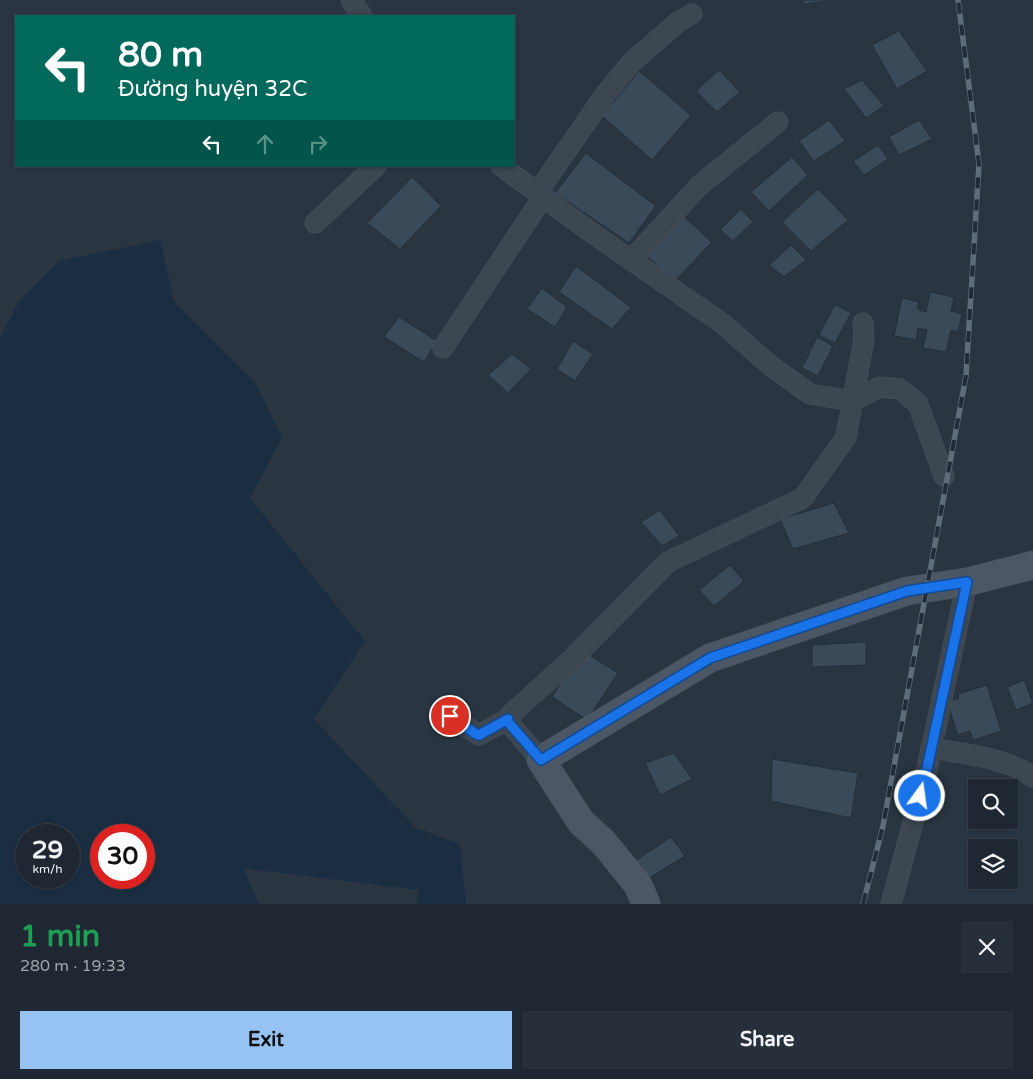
<!DOCTYPE html>
<html lang="en">
<head>
<meta charset="utf-8">
<style>
  :root { --surface:#1f2832; --page:#27303a; --text:#f1f3f6; --muted:#a1a6ac; --line:#3c444d; --accent:#97c2f4 }
  body { margin:0; font-family:"Varela Round",sans-serif; background:var(--page); color:var(--text); height:100vh; display:flex; flex-direction:column; font-size:19px; white-space:nowrap }
  * { box-sizing:border-box; margin:0 }
  p { font-size:16px; color:var(--muted) }
  .icon { flex:none; width:28px; height:28px; fill:none; stroke:currentColor; stroke-width:2; stroke-linecap:round; stroke-linejoin:round }
  .map { position:relative; height:904px; overflow:hidden }
  .sheet { display:flex; flex-direction:column; background:var(--surface); flex:1 }
  .sheet>* { flex:none }
  .hud { position:absolute; left:15px; top:15px; width:500px; height:152px; border-radius:0px; box-shadow:0 1px 4px #0004,0 0 0 1px var(--line); background:#00695c; color:#fff; overflow:hidden }
  .buttons { position:absolute; left:968px; top:779px; display:grid; gap:10px }
  .buttons a { display:grid; place-items:center; width:50px; height:50px; border-radius:0px; background:var(--surface); box-shadow:0 1px 4px #0004,0 0 0 1px var(--line); font-size:25px }
  .speed { position:absolute; left:15px; top:824px; display:flex; gap:10px; font-size:25px; font-weight:700; text-align:center }
  .speed>* { display:grid; place-content:center; width:65px; height:65px; border-radius:50%; background:var(--surface); box-shadow:0 1px 4px #0004,0 0 0 1px var(--line); line-height:1 }
  .speed small { font-size:12px; font-weight:400 }
  .speed .limit { border:8px solid #d22; background:#fff; color:#111 }
  .pin { position:absolute; display:grid; place-items:center; width:42px; height:42px; color:#fff; margin:-21px; border:2px solid #fff; border-radius:50%; box-shadow:0 1px 5px #0007 }
  .me { position:absolute; width:55px; margin:-28px; rotate:14deg; stroke-linejoin:round; filter:drop-shadow(0 0 4px #0008) }
  .turn { display:flex; align-items:center; gap:18px; height:105px; padding:0 20px; font-size:22px }
  .turn .icon { width:65px; height:65px; stroke-width:2.5 }
  .turn b { display:block; font-size:35px; line-height:42px }
  .lanes { display:flex; align-items:center; height:48px; padding:0 20px; background:#0003; justify-content:center; gap:25px; direction:ltr }
  .lanes .off { opacity:.35 }
  .round { display:grid; place-items:center; flex:none; width:52px; height:52px; border-radius:0px; background:var(--page) }
  .overview { display:flex; align-items:center; justify-content:space-between; height:85px; padding:0 20px }
  h1 { font-size:30px; font-weight:700; line-height:38px; color:#1e9e55 }
  .cta { display:flex; gap:10px; margin-top:auto; padding:10px 20px }
  .cta a { flex:1; height:58px; border-radius:0px; background:var(--accent); color:#111; font-size:20px; font-weight:700; line-height:58px; text-align:center }
  .cta a+a { background:var(--page); color:var(--text) }
  .map>svg:first-child { display:block }
  .water { fill:#1b2e41; fill-rule:evenodd }
  .building { fill:#3b4a58; stroke:#232e3a }
  .lines { fill:none; stroke-linecap:round; stroke-linejoin:round }
  .street-casing { stroke:#4a535e; stroke-width:21 }
  .secondary-casing { stroke:#4a535e; stroke-width:29 }
  .street { stroke:#3d4752; stroke-width:20 }
  .secondary { stroke:#4b5765; stroke-width:28 }
  .rail-casing { stroke:#5f6c79; stroke-width:5.5 }
  .rail { stroke:#212c38; stroke-width:4; stroke-dasharray:11; stroke-linecap:butt }
  .route-casing { stroke:#114b97; stroke-width:12 }
  .route { stroke:#1a73e8; stroke-width:9 }
</style>
</head>
<body>
<div class="map">
<svg width="1033" height="904" viewBox="0 0 1033 904">
  <rect width="100%" height="100%" fill="#293642"/>
  <!-- water -->
  <path class="water" d="M160,240L174,301L255,382L282,438L250,498L365,641L314,719L416,828L460,844L466,904H416L419,890L243,868L259,904H0V338L18,303L59,261ZM26,835H69V878H26ZM101,835H144V878H101Z"/>
  <!-- building -->
  <g class="building">
    <path d="M802,0H829V1L805,4Z"/>
    <path d="M899,31L927,71L897,89L872,45Z"/>
    <path d="M719,70L740,92L717,112L696,91Z"/>
    <path d="M639,71L691,115L652,160L602,116Z"/>
    <path d="M862,80L884,106L866,118L844,89Z"/>
    <path d="M829,120L845,141L814,161L799,141Z"/>
    <path d="M919,120L932,139L899,155L889,137Z"/>
    <path d="M878,145L888,159L864,175L853,161Z"/>
    <path d="M586,153L656,206L629,243L555,193Z"/>
    <path d="M792,157L808,175L769,211L751,192Z"/>
    <path d="M412,177L441,206L400,249L367,223Z"/>
    <path d="M818,189L848,220L811,251L782,222Z"/>
    <path d="M741,209L753,222L733,241L720,230Z"/>
    <path d="M682,215L712,242L675,281L644,254Z"/>
    <path d="M791,245L806,260L784,277L769,265Z"/>
    <path d="M576,266L631,307L612,329L559,292Z"/>
    <path d="M542,288L567,307L555,327L527,309Z"/>
    <path d="M930,292L954,297L951,311L962,314L958,332L951,330L946,352L923,348L927,330L918,328L916,340L894,336L902,298L919,302L917,309L926,312Z"/>
    <path d="M835,304L851,313L835,343L819,335Z"/>
    <path d="M399,317L437,341L424,362L384,337Z"/>
    <path d="M817,337L833,346L818,376L802,368Z"/>
    <path d="M573,341L593,354L575,381L557,369Z"/>
    <path d="M512,354L531,369L508,393L488,375Z"/>
    <path d="M834,503L849,533L793,549L780,519Z"/>
    <path d="M660,510L679,536L662,546L641,522Z"/>
    <path d="M730,565L744,581L714,606L699,590Z"/>
    <path d="M866,642V665L812,667V645Z"/>
    <path d="M581,650L618,673L587,720L552,697Z"/>
    <path d="M1024,680L1033,703L1016,710L1007,687Z"/>
    <path d="M987,685L1001,731L973,740L970,731L958,735L947,702L959,698L958,694Z"/>
    <path d="M674,753L692,779L660,795L645,763Z"/>
    <path d="M772,759L858,773L851,818L771,801Z"/>
    <path d="M671,837L685,856L649,878L635,861Z"/>
  </g>
  <g class="lines">
    <defs>
      <g id="street">
        <path d="M351,0L362,16"/>
        <path d="M501,166L588,230L723,324L771,366L810,394L852,401L880,387L900,389L918,404L944,476"/>
        <path d="M537,193L605,95L632,62L678,22L692,14"/>
        <path d="M315,223L376,166"/>
        <path d="M631,260L700,185L778,122"/>
        <path d="M443,348L543,197"/>
        <path d="M450,716L479,735L508,719"/>
        <path d="M931,748C965,754 1004,757 1033,777"/>
        <path d="M541,760L508,722L509,716L573,658L668,562L803,498L846,437L864,339L863,323"/>
        <path d="M891,904L925,778L967,582"/>
      </g>
      <path id="secondary" d="M646,904L638,885L604,843L581,822L541,760L710,658L907,591L967,582L1033,565"/>
    </defs>
    <!-- street casing -->
    <use href="#street" class="street-casing"/>
    <!-- secondary casing -->
    <use href="#secondary" class="secondary-casing"/>
    <!-- street -->
    <use href="#street" class="street"/>
    <!-- secondary -->
    <use href="#secondary" class="secondary"/>
    <defs>
      <path id="rail" d="M863,904L883,826L966,376L979,164L958,0"/>
    </defs>
    <!-- rail casing -->
    <use href="#rail" class="rail-casing"/>
    <!-- rail -->
    <use href="#rail" class="rail"/>
  </g>
  <g class="lines">
    <defs>
      <path id="route" d="M450,716L476,734L479,735L508,719V722L541,760L710,658L907,591L967,582L925,778L920,796"/>
    </defs>
    <!-- route casing -->
    <use href="#route" class="route-casing"/>
    <!-- route -->
    <use href="#route" class="route"/>
  </g>
</svg>
<div class="buttons">
<a><svg class="icon" aria-label="search" viewBox="0 0 24 24"><circle cx="10" cy="10" r="6"/><path d="M15 15l6 6"/></svg></a>
<a><svg class="icon" aria-label="layers" viewBox="0 0 24 24"><path d="M12 4l9 5-9 5-9-5zM3 14l9 5 9-5"/></svg></a>
</div>
<div class="speed"><div>29<small>km/h</small></div><div class="limit">30</div></div>
<div class="pin" style="left:450px;top:716px;background:#d93025"><svg class="icon" aria-label="arrive" viewBox="0 0 24 24"><path d="M6 21V4h12l-3 4 3 4H6"/></svg></div>
<svg class="me" style="left:920px;top:796px" viewBox="-20 -20 40 40"><circle r="17" fill="#1a73e8" stroke="#fff" stroke-width="3"/><path d="M0-11L8 9 0 5-8 9z" fill="#fff"/></svg>
<div class="hud">
<div class="turn"><svg class="icon" aria-label="left" viewBox="0 0 24 24"><path d="M17 20v-9H6M10 6l-5 5 5 5"/></svg><div><b>80 m</b>Đường huyện 32C</div></div>
<div class="lanes"><svg class="icon" aria-label="left" viewBox="0 0 24 24"><path d="M17 20v-9H6M10 6l-5 5 5 5"/></svg><svg class="icon off" aria-label="ahead" viewBox="0 0 24 24"><path d="M12 20V5M6 11l6-6 6 6"/></svg><svg class="icon off" aria-label="right" viewBox="0 0 24 24"><path d="M7 20v-9h11M14 6l5 5-5 5"/></svg></div>
</div>
</div>
<section class="sheet">
<div class="overview"><div><h1>1 min</h1><p>280 m · 19:33</p></div><a class="round"><svg class="icon" aria-label="close" viewBox="0 0 24 24"><path d="M6 6l12 12M18 6L6 18"/></svg></a></div>
<div class="cta"><a>Exit</a><a>Share</a></div>
</section>
</body>
</html>
